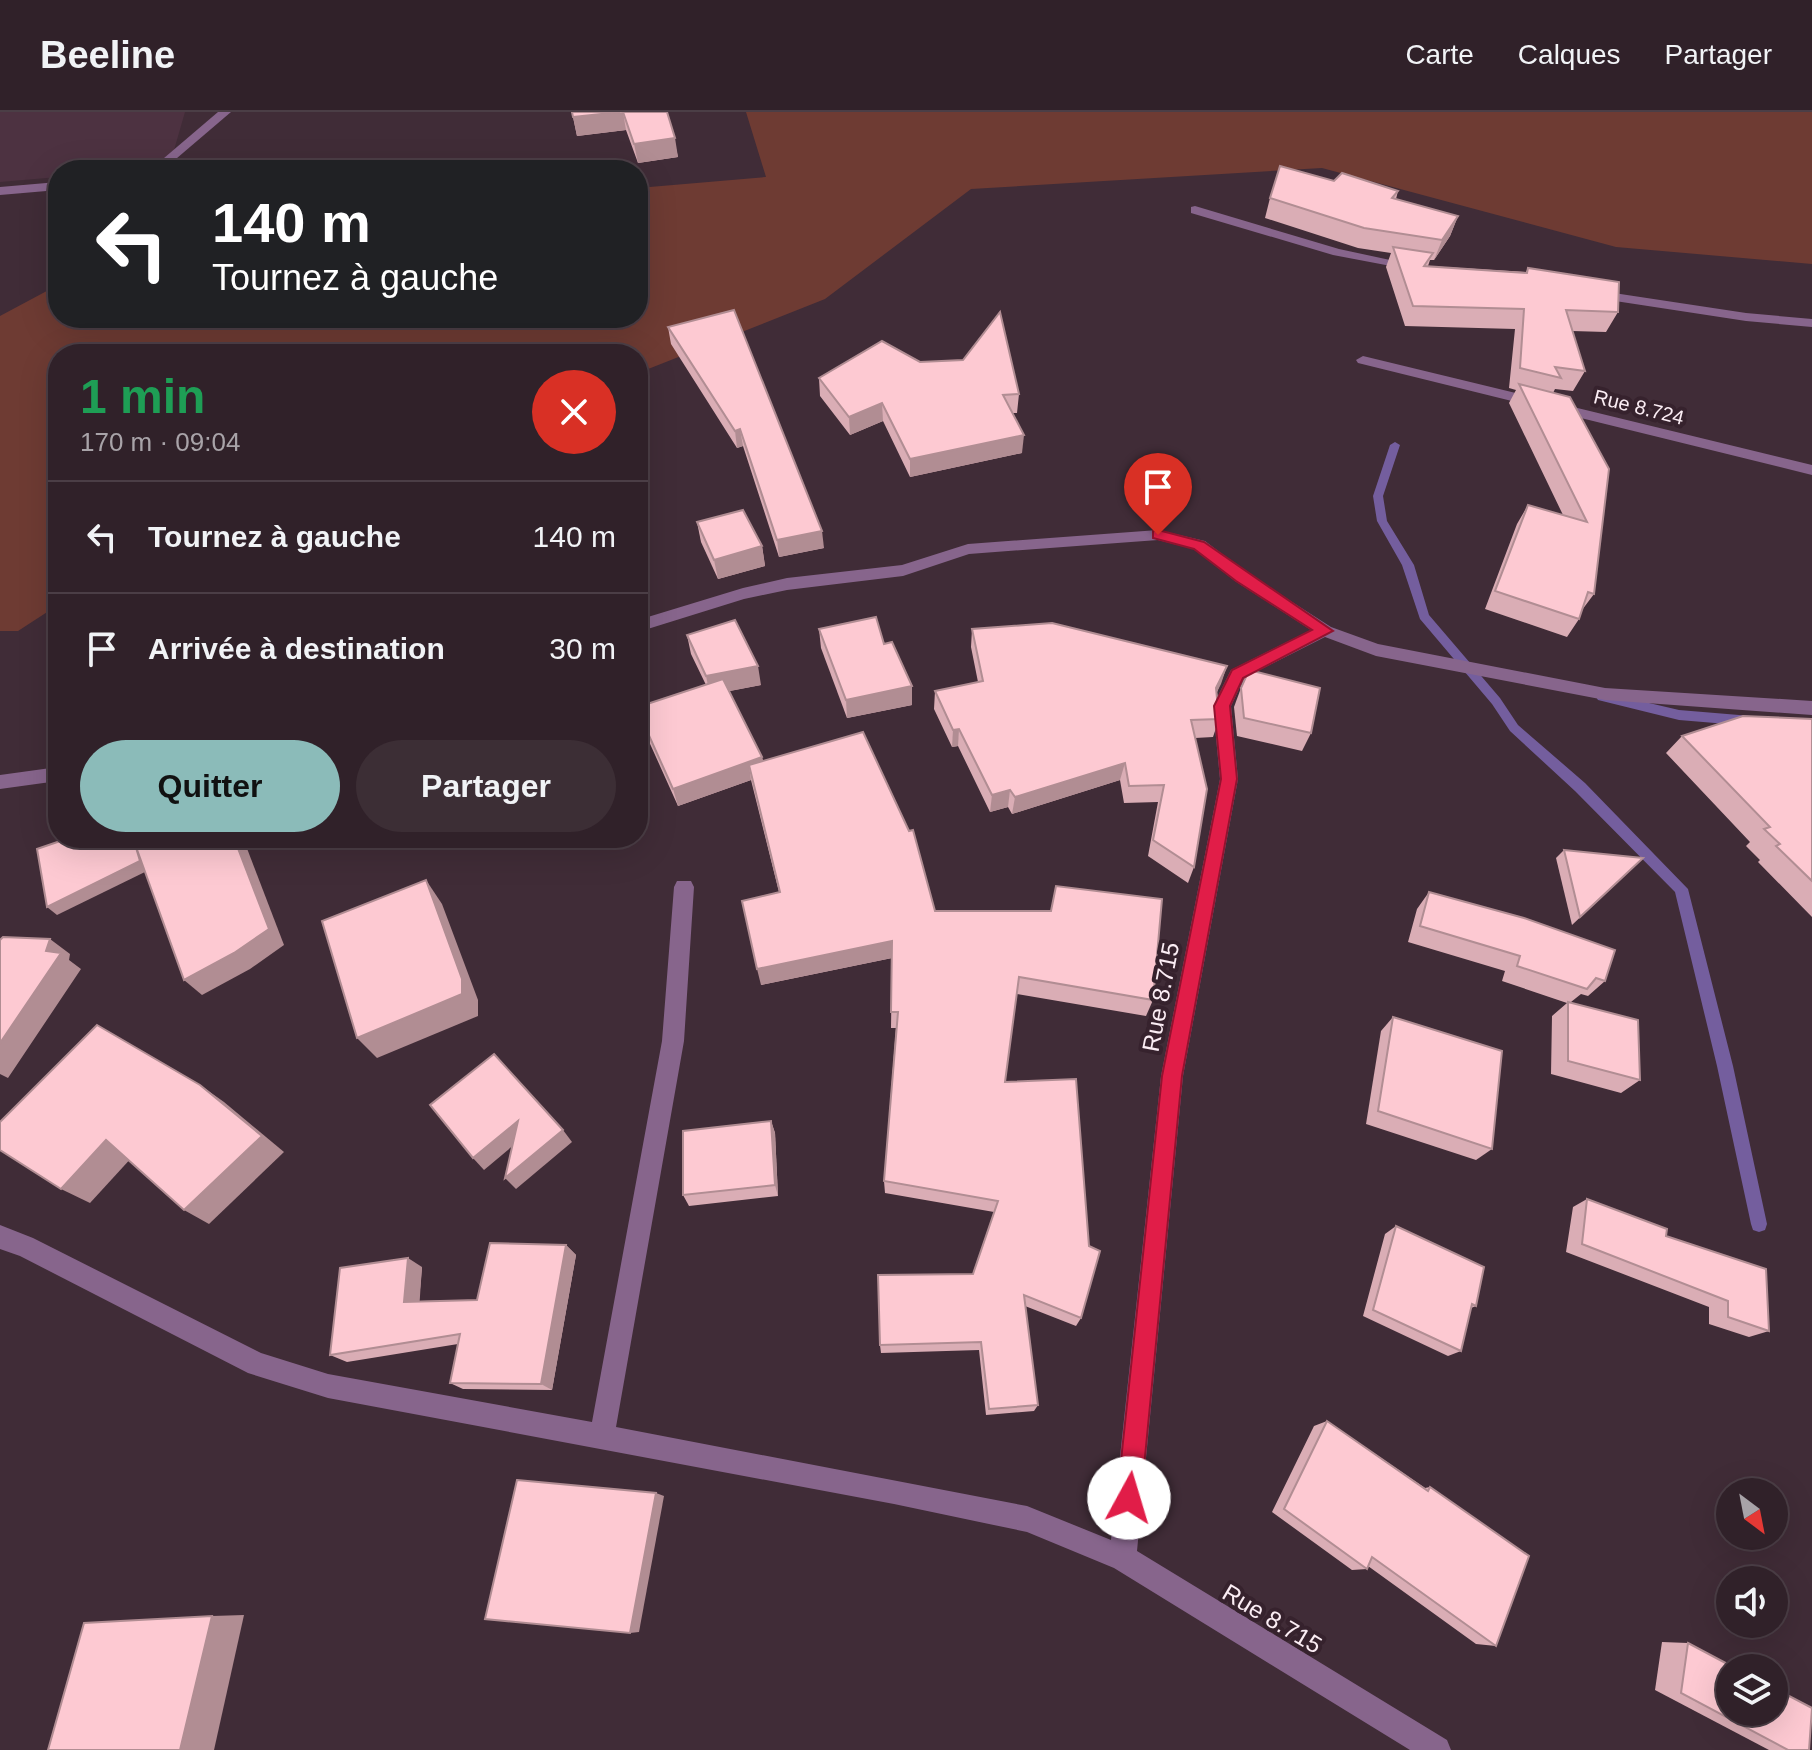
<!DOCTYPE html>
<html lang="fr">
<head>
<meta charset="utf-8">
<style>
  :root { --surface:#302129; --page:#3c2e35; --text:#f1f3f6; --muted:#a8a3a8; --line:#4b3e46; --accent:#8bbbb9 }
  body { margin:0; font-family:Arial,sans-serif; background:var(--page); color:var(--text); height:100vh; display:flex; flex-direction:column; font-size:30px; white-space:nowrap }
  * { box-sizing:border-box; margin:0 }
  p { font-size:26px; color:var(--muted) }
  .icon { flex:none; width:44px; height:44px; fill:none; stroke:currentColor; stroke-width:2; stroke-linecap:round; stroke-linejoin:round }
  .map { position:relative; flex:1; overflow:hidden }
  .details { position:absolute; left:48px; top:232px; width:600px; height:504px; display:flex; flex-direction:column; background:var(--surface); border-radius:32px; box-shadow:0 8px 32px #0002,0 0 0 2px var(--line) }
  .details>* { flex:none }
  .hud { position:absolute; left:48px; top:48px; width:600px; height:168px; border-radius:32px; box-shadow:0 8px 32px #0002,0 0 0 2px var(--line); background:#202124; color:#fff; overflow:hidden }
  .needle { width:52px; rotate:148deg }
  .controls { position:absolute; left:1716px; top:1366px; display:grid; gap:16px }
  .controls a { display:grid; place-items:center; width:72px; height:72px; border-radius:50%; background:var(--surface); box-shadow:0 8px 32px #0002,0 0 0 2px var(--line); font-size:40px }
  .pin { position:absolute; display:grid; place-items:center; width:68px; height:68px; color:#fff; margin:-82px -34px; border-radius:50% 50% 50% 0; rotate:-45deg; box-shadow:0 0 8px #0007 }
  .pin .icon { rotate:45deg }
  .me { position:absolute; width:88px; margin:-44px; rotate:6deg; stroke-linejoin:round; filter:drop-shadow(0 0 6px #0008) }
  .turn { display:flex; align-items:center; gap:28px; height:168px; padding:0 32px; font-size:36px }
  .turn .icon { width:104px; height:104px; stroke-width:2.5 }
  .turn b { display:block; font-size:56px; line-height:68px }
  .round { display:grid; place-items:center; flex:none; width:84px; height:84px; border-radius:42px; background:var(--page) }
  .summary { display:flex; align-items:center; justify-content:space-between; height:136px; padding:0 32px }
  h1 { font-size:48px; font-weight:700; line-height:60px; color:#1e9e55 }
  .action { display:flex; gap:16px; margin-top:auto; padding:16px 32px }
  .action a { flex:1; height:92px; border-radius:48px; background:var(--accent); color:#111; font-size:32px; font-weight:700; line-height:92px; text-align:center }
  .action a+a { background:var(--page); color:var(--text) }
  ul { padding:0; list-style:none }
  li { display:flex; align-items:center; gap:24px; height:112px; padding:0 32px; border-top:2px solid var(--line) }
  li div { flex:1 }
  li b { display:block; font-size:30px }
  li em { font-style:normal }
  header { display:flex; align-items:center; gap:48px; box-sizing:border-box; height:112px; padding:0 40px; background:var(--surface); border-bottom:2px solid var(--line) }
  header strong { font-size:38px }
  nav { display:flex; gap:44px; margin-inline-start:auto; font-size:28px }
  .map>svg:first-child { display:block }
  .built { fill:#4d3241 }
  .green { fill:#6e3b33 }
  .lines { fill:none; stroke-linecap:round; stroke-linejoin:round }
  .stream { fill:#745e9e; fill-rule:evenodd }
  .minor { fill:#87658c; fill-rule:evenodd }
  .wall { fill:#daadb5 }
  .shaded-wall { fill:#b18d93 }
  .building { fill:#fdc9d2; stroke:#b18d93; stroke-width:2 }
  .route { fill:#e11d48; stroke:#92132f; stroke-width:2 }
  .labels { text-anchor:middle; stroke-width:8; stroke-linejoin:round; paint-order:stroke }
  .far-street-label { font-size:20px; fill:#fbedf4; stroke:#36222d }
  .street-label { font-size:24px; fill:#fbedf4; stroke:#36222d }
</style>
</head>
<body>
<header>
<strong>Beeline</strong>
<nav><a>Carte</a><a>Calques</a><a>Partager</a></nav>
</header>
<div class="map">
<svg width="1812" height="1638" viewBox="0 0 1812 1638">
  <rect width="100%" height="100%" fill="#402c37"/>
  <!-- built -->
  <path class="built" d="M0,0H185L172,45L148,56L58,58V65L0,70Z"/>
  <!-- green -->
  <path class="green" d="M746,0H1812V152L1616,135L1322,56L971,77L825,187L638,261V242H58V493L18,519H0V204L58,173V206H638V76L766,65Z"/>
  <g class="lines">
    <!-- stream -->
    <g class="stream">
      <path d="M1395,330L1400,333L1383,384L1387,409L1414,453L1429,503L1500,586L1518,613L1585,671L1688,777L1733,954L1767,1112L1765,1118L1759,1120L1753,1118L1751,1112L1717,954L1675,780L1575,679L1510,619L1492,592L1420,507L1402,453L1377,409L1373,384L1390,333Z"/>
      <path d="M1602,580L1679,598L1751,604L1757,609L1751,614L1679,608L1598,588L1596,585Z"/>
    </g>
    <!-- minor -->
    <g class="minor">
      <path d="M218,0H231L163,58H150Z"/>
      <path d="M58,70V78L0,83V75Z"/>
      <path d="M1195,94L1339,137L1418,154L1412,158L1333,143L1191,101V95Z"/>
      <path d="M1594,178L1746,201L1812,207V215L1746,209L1589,185V179Z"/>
      <path d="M1363,244L1812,353V363L1358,251L1356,248Z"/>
      <path d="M1158,418L1205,429L1247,461L1331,515L1378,532L1605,576L1812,589V603L1605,588L1376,544L1325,525L1244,566L1231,594L1238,667L1183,964L1137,1439L1447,1628L1451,1638H1410L1114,1456L1027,1420L894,1392L328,1286L248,1261L20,1144L0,1137V1113L33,1126L261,1241L328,1262L592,1310L662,929L674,775L677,769H691L694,775L684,929L616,1315L1027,1394L1111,1428L1161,964L1220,667L1213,594L1231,558L1311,518L1235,469L1194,437L1158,428L969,442L903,464L787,478L744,487L638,520V508L743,476L787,466L902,453L968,432Z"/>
      <path d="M58,655V669L0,677V663Z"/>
    </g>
  </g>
  <!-- wall -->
  <g class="wall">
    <path d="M572,0H667L678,45L638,51L626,18L577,24Z"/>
    <path d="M1334,69L1398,79L1396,87L1458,104L1450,124L1434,148H1430L1428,154L1526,160L1528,156L1618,200L1606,220L1572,219L1585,259L1573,279L1555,277L1553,281L1609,357L1594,482L1582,498L1579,507L1567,525L1485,497L1517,412L1528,393L1563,403L1509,291L1516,278L1509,276L1515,217L1405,214L1386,155L1391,141L1358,136L1265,106L1270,86Z"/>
    <path d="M668,215L824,436L779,445L743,334L737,336L671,232Z"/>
    <path d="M920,250L1019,282L1017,301H1012L1022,341L910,365L883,309L850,323L820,284L819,266Z"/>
    <path d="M697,410L762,434L765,454L718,467L701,430Z"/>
    <path d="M819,517L884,532L912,593L847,606L821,536Z"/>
    <path d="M972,517L1227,554L1217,580L1219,607L1213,625L1195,626L1194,755L1188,771L1148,744L1158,690L1124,691L1120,668L1012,702L1008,695L990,700L958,634L952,635L934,597L935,579L978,570L971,535Z"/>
    <path d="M687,523L761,573L729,579L762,645L763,649L935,799H1051L1056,774L1153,888L1146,904L1017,882L1005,970L1081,1206L1076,1214L1025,1194L1038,1293L1034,1299L986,1303L979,1238L881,1241L880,1233L973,1162L994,1100L885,1081L884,1069L896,916H891L892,846L761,873L779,780L751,668L678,694L642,614L638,600V595L706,573L691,542Z"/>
    <path d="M1241,576L1311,621L1302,639L1237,624L1234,595Z"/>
    <path d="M1812,607V805L1758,750L1760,748L1746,734L1750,730L1666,641L1682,624Z"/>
    <path d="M1564,738L1643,746L1572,813L1556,746Z"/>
    <path d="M1429,780L1605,869L1588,884L1581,882L1571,890L1640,968L1621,981L1551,962L1552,904L1567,891L1502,869L1505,859L1408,830L1417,797Z"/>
    <path d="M1393,905L1492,1037L1476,1048L1366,1012L1381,919Z"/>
    <path d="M771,1009L775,1021L778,1084L689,1094L683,1083Z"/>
    <path d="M1587,1087L1666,1124L1769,1219L1749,1225L1709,1212V1195L1566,1140L1573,1095Z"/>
    <path d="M1396,1114L1476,1194L1471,1196L1461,1239L1448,1244L1363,1204L1385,1122Z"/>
    <path d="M566,1133L576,1143L552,1278L463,1277L450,1271L458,1232L347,1250L330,1243L422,1155L419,1189L477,1188Z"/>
    <path d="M1327,1309L1425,1376L1430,1375L1496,1534L1476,1532L1368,1454L1367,1457L1352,1458L1272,1400L1314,1314Z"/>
    <path d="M1662,1530L1688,1531L1809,1638H1769L1655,1578Z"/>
  </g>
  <!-- shaded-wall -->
  <g class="shaded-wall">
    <path d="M623,0L626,18L577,24L573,5Z"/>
    <path d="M675,26L678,45L638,51L634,32Z"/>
    <path d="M1458,104L1450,124L1434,148L1442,128Z"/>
    <path d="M882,291L883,309L850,323L849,305Z"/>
    <path d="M740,317L743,334L737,336L735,319Z"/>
    <path d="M1024,323L1022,341L910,365V347Z"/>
    <path d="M822,419L824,436L779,445L777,428Z"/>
    <path d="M762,434L765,454L718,467L714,448Z"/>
    <path d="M758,554L761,573L710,583L706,564Z"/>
    <path d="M1227,554L1221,572L1210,594L1216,576Z"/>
    <path d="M912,574V593L847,606L846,588Z"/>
    <path d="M959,617L958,634L952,635L953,618Z"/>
    <path d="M762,645L765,663L749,653L751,668L678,694L673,677Z"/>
    <path d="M1125,651L1120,668L1012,702L1015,685Z"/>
    <path d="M1010,678L1008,695L990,700L992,683Z"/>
    <path d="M136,726H144L149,758L57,803L47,795Z"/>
    <path d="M234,726H243L284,833L250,857L202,883L184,868Z"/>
    <path d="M426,768L442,792L478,888V904L377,946L357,926Z"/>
    <path d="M50,827L70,842L69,848L81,857L8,966L0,962V931L46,839Z"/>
    <path d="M892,829V846L761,873L757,857Z"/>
    <path d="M200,973L224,990L284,1040L209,1112L184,1098Z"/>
    <path d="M518,1009L528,1021L484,1058L473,1046Z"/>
    <path d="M771,1009L775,1021L778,1084L775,1073Z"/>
    <path d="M563,1018L572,1030L516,1077L505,1066Z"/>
    <path d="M106,1028L134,1043L90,1091L61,1077Z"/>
    <path d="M566,1133L576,1143L552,1278L541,1272Z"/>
    <path d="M408,1146L422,1155L419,1198L404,1190Z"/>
    <path d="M656,1381L664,1384L639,1520L630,1521Z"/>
    <path d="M244,1503L214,1638H180L212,1504Z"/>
  </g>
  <!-- building -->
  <g class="building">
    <path d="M572,0H620L573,5Z"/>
    <path d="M623,0H667L675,26L634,32Z"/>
    <path d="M1280,54L1334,69L1342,61L1398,79L1392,86L1458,104L1442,128L1364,116L1270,86Z"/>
    <path d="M1393,135L1433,141L1424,154L1527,161L1528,156L1619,170L1618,200L1566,198L1585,259L1555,255L1561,266L1520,256L1524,197L1413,194Z"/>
    <path d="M734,198L822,419L777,428L740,317L735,319L668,215Z"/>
    <path d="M1000,200L1019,282L1003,283L1024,323L910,347L882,291L849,305L819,266L882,229L920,250L963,248Z"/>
    <path d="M1519,272L1570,285L1609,357L1594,482L1588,480L1579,507L1495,479L1528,393L1587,410Z"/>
    <path d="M743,398L762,434L714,448L697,410Z"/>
    <path d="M876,505L884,532L892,530L912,574L846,588L819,517Z"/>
    <path d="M735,508L758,554L706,564L687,523Z"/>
    <path d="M1052,511L1227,554L1216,576L1219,607L1191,608L1207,677L1194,755L1153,728L1164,673L1129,674L1125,651L1015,685L1010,678L992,683L959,617L953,618L935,579L983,569L972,517Z"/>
    <path d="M1249,558L1320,576L1311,621L1244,606L1241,576Z"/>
    <path d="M723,567L762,645L673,677L638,599V595Z"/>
    <path d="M1743,604L1812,607V769L1776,734L1780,732L1764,717L1770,715L1682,624Z"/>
    <path d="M863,620L909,719L913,718L935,799H1051L1056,774L1162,787L1153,888L1019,865L1005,970L1076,967L1089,1134L1100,1139L1081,1206L1024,1183L1038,1293L989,1297L981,1230L880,1233L878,1163L973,1162L998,1089L884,1069L898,900H891L892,829L757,857L742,789L780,780L749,653Z"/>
    <path d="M69,726H136L137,731L135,732L140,749L47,795L37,737Z"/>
    <path d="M149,726H234L269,817L234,841L184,868L135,732Z"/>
    <path d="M1564,738L1643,746L1580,805Z"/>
    <path d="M426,768L462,867V882L357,926L322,809Z"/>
    <path d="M1429,780L1524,806L1615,838L1605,869L1596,866L1587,877L1517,854L1520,844L1420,814Z"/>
    <path d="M3,825L50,827L46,839L61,841L0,931V828Z"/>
    <path d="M1568,890L1638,908L1640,968L1568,949Z"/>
    <path d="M1393,905L1502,939L1492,1037L1378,999Z"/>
    <path d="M97,913L200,973L262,1024L184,1098L106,1028L61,1077L0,1038V1010Z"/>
    <path d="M494,942L563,1018L505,1066L518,1009L473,1046L430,993Z"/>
    <path d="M771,1009L775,1073L683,1083V1019Z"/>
    <path d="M1587,1087L1667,1117L1666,1124L1766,1157L1769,1219L1728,1205V1189L1582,1132Z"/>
    <path d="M1396,1114L1484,1155L1476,1194L1472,1192L1461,1239L1373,1198Z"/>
    <path d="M490,1131L566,1133L541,1272L450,1271L460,1222L330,1243L340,1156L408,1146L404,1190L477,1188Z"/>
    <path d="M1327,1309L1428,1379L1430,1375L1529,1444L1496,1534L1372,1445L1367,1457L1284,1397Z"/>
    <path d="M517,1368L656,1381L630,1521L485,1507Z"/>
    <path d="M212,1504L180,1638H48L84,1511Z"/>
    <path d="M1688,1531L1735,1556H1730V1600H1774V1576L1812,1596L1809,1638H1788L1681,1581Z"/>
  </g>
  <!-- route -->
  <path class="route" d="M1158,418L1204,430L1333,519L1243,566L1230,594L1237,667L1182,964L1141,1386L1137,1394L1129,1398L1121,1394L1117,1386L1162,964L1221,667L1214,594L1232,558L1312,518L1236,469L1194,437L1153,426V419Z"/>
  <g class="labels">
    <!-- far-street labels -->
    <g class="far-street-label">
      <text transform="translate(1639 295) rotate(14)" y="7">Rue 8.724</text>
    </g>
    <!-- street labels -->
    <g class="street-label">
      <text transform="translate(1161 885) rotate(-79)" y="8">Rue 8.715</text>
      <text transform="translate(1272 1507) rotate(31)" y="8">Rue 8.715</text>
    </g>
  </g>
</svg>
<div class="controls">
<a><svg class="needle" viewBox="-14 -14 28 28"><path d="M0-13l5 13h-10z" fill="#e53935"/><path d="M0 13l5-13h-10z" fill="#a8a3a8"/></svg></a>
<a><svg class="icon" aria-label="sound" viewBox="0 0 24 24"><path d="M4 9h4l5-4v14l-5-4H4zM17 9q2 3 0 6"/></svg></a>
<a><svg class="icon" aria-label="layers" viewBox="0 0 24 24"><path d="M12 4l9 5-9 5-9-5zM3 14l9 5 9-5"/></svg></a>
</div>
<div class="pin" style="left:1158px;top:423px;background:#d93025"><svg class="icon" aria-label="arrive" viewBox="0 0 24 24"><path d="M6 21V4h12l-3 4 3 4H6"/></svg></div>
<svg class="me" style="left:1129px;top:1386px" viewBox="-20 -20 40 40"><circle r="19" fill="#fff"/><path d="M0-13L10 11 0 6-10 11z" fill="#e11d48"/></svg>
<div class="hud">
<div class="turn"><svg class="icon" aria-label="left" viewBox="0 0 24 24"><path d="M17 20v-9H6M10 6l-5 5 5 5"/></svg><div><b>140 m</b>Tournez à gauche</div></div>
</div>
<section class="details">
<div class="summary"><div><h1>1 min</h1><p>170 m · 09:04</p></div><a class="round" style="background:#d93025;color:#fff"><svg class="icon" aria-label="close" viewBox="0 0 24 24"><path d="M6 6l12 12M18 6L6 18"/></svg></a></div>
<ul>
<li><svg class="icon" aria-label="left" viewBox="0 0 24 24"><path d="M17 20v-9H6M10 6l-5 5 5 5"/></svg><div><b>Tournez à gauche</b></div><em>140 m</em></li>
<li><svg class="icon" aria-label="arrive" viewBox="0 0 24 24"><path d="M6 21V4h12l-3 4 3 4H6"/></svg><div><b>Arrivée à destination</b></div><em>30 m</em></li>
</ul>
<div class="action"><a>Quitter</a><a>Partager</a></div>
</section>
</div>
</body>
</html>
